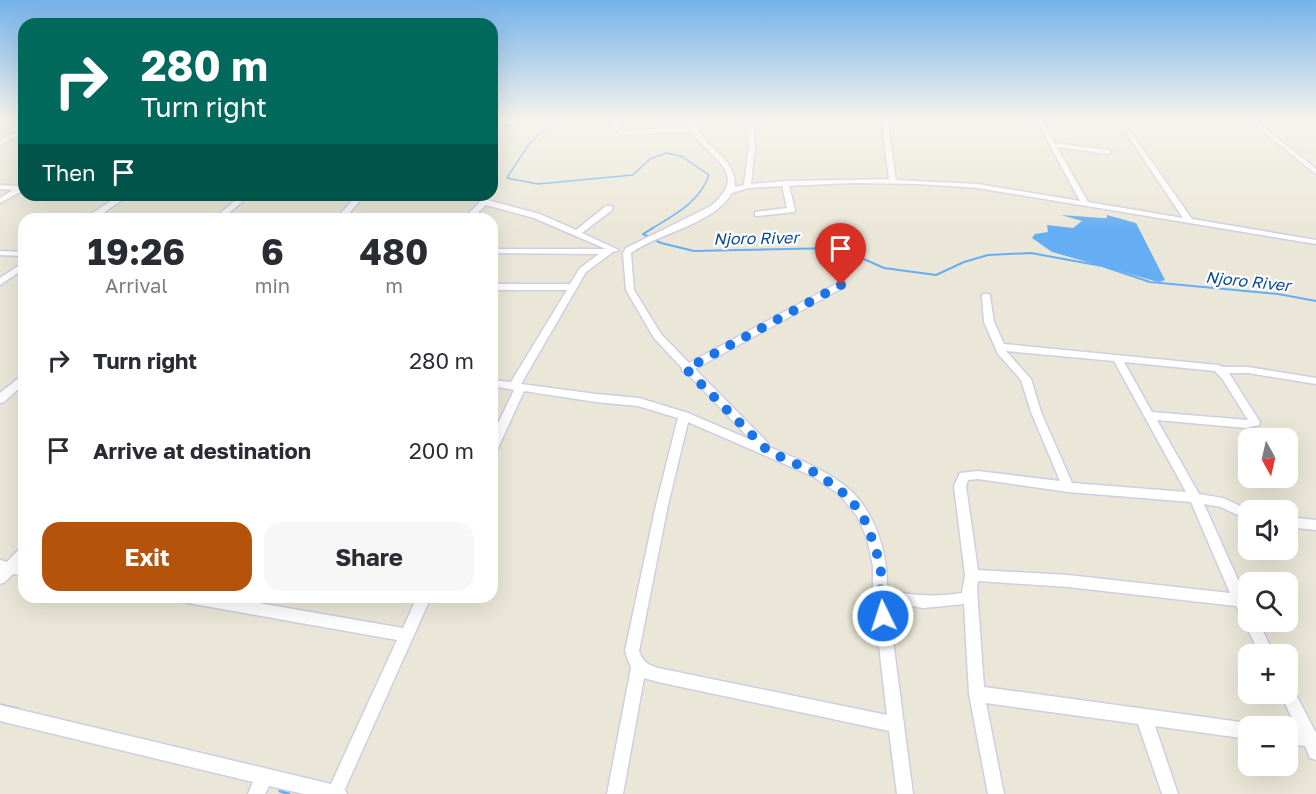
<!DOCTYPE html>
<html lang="en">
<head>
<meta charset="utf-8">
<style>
  :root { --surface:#fff; --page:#f7f7f7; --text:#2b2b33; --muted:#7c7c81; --accent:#b45309 }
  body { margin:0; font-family:"Golos Text",sans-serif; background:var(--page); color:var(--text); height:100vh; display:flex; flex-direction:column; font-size:22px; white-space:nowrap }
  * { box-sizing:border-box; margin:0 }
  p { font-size:20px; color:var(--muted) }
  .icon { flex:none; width:33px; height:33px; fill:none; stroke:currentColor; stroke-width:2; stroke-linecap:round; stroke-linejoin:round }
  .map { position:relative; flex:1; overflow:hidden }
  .drawer { position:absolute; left:18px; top:213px; width:480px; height:390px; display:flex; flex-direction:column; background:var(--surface); border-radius:18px; box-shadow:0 6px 24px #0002 }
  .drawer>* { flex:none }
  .banner { position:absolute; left:18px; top:18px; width:480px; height:183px; border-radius:18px; box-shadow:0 6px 24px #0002; background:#00695c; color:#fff; overflow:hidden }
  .needle { width:39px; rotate:172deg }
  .controls { position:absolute; left:1238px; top:428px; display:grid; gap:12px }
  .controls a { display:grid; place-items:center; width:60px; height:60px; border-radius:12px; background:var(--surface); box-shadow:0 6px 24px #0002; font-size:30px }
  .pin { position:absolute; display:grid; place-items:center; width:51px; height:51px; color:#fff; margin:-62px -26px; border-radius:50% 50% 50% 0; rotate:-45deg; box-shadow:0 0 6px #0007 }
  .pin .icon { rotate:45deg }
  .me { position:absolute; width:66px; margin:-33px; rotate:356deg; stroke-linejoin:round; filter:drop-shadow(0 0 4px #0008) }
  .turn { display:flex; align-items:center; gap:21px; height:126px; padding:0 24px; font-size:27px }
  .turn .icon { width:78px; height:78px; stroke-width:2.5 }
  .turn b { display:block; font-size:42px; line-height:51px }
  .then { display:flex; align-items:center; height:57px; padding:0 24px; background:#0003; gap:12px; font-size:22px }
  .eta { display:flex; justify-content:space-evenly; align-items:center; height:102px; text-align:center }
  .eta b { font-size:36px; font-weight:700; line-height:42px }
  .action { display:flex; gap:12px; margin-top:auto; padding:12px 24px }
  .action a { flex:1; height:69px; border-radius:18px; background:var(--accent); color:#fff; font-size:24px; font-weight:700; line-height:69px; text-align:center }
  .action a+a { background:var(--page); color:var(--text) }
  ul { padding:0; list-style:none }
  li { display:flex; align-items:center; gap:18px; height:90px; padding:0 24px }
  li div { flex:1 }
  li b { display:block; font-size:22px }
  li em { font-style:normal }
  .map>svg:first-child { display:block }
  .water { fill:#66aef3 }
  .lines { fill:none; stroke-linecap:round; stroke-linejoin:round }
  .stream-far2 { stroke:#66aef3; stroke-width:1.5 }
  .stream-far1 { stroke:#66aef3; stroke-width:2 }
  .stream { stroke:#66aef3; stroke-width:3 }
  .minor-casing { stroke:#cecee2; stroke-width:3 }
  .minor { fill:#fff; fill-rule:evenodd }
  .route { stroke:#1a73e8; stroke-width:10; stroke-dasharray:0 18 }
  .labels { text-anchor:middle; stroke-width:4.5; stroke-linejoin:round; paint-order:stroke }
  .far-water-label { font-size:16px; font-style:italic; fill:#08489b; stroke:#fff }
</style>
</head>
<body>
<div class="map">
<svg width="1316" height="794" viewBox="0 0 1316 794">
  <rect width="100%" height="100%" fill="#ebe7d8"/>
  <!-- water -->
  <path class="water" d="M1061,215L1102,218H1107V215L1136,223L1165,280L1159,282L1151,280L1052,252L1032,238L1035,234L1048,232L1047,225L1073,228L1082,221Z"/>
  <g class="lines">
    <!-- stream-far2 -->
    <path class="stream-far2" d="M551,118V123L529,144L507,178L538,184L633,175L650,159L666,153L681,156L709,175C699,203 674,215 651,229"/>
    <!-- stream-far1 -->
    <path class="stream-far1" d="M653,228L643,234L661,243L694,251L839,248L884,268L936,275L964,262L988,255L1031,253L1102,266L1150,282L1278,294L1316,301"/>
    <!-- stream -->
    <g class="stream">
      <path d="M0,705L18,709"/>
      <path d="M280,791L289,794"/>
    </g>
    <defs>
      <g id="minor">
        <path d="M527,118L529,119V121L492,126V122Z"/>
        <path d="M613,118H619V128L623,131L690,127L687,118H693C702,149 736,155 735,187L744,185L749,144L747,118H753L755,144L751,184L785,181L889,179L881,118H887L896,180L978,184L1080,201L1035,118H1041L1055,143L1108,150L1111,152L1108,154L1057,147L1088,202L1183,218L1126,133L1129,131L1131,132L1192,219L1316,240V244L978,188L918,184L852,183L789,186L795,210L794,212L758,216H755V212L787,208L782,186L748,188L732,193C713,225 660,232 631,253L634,290L661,334L689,363L838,283H844V287L695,369L768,443L769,447C795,458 822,468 844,485C875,509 888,552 887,590C911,596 937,597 962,593L965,575L954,486L960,473L978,471L1060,481L1031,412L1021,380L998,354L984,322L982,296L983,294H989L990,296L994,322L1004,344L1218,365L1223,367H1248L1316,378V384L1248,373H1229L1260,422L1259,425L1246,428L1157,420L1199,494L1223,498L1249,510L1248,520L1221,507L1204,504L1248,602V621H1258L1274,654H1260L1236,606L1068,587L978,581L977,589L984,687L1248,723L1254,726H1248V739L1155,726L1178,794H1162L1138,724L986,703L1004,794H988L969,694L964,604L923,608L888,602L913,794H897L889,731L658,682L644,678L623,794H607L631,668L625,651L656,505L678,418L638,406L596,402L524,391L498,448L496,451L492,452V436L514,390L492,386V380L511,382L567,290H492V284H570L580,268L599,254L492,253V249H606L534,218L486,205L471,219H463L480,202L472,195H480L487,200L540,214L576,230L606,206H612V210L582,233L619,250L613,252L586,272L521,384L596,394L639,398L688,413L751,440L686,372L682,371V368L654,338L626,290L623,253L626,248L711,206C751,172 710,160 691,131L622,135L613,129ZM1006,351L1114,361L1186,492L1072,483L1041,412L1031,379ZM1124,362L1215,371L1223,380L1248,420L1152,412ZM688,422L812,476L839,494L857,516L867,538L873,566V594L887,715L658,668C648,665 642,661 639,651L668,505ZM978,479L1068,492L1191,502L1230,593L1068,575L978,570L966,486L968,480Z"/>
        <path d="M1246,118H1252L1316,169V174Z"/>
        <path d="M24,129V133L0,145V140Z"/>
        <path d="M24,184V190L0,203V198L13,190L0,189V185L19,186Z"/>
        <path d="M120,195H129L102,214L157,217L161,219H90L89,217L91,214Z"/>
        <path d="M242,195H250L222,219H213Z"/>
        <path d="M357,195H365L344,219H336Z"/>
        <path d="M0,251L24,252V256L0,255Z"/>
        <path d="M24,262V269L0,285V278Z"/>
        <path d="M24,376V384L4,402L0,403V393L20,377Z"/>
        <path d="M1287,517L1316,520V530L1287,527Z"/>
        <path d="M24,548V562L22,564H24V576L13,574L5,582L0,584V560L7,562L19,549Z"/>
        <path d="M181,597H223L403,628L417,597H431L345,789L347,794H304L269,786L265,794H248L253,782L0,721V705L331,784L397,640L188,603L183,601Z"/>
        <path d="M1287,685L1292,687L1316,733V760L1310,758L1305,746L1287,744V728L1297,729L1280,693H1287Z"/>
      </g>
    </defs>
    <!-- minor casing -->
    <use href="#minor" class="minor-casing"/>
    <!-- minor -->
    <use href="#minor" class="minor"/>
  </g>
  <!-- sky -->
  <linearGradient id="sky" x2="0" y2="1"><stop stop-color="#74b2ec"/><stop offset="0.52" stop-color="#f6f4ed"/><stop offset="1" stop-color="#f6f4ed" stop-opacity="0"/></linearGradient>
  <rect width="1316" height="229" fill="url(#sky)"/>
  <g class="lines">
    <!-- route -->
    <path class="route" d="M841,285L686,369L768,451L818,474L850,498L867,524L877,554L882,577L880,594L883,616"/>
  </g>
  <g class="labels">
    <!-- far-water labels -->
    <g class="far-water-label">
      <text transform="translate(756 238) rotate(-1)" y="6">Njoro River</text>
      <text transform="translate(1248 281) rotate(6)" y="6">Njoro River</text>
    </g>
  </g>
</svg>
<div class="controls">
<a><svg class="needle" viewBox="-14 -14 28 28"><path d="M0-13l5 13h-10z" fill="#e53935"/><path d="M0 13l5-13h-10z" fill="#7c7c81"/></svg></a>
<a><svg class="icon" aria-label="sound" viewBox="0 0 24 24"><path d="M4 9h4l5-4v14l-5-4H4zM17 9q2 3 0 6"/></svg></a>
<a><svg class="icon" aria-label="search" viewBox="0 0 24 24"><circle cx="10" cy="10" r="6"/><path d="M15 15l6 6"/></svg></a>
<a>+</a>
<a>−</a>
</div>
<div class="pin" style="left:841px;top:285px;background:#d93025"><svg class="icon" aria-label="arrive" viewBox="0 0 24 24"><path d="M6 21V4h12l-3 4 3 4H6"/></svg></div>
<svg class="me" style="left:883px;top:616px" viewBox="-20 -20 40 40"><circle r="17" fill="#1a73e8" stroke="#fff" stroke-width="3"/><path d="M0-11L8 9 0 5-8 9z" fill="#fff"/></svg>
<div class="banner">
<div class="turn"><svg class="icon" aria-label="right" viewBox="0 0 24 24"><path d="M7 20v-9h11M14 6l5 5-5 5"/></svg><div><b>280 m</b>Turn right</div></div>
<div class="then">Then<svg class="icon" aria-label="arrive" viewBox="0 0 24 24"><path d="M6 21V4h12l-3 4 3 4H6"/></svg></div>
</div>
<section class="drawer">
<div class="eta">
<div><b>19:26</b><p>Arrival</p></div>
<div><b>6</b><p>min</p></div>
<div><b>480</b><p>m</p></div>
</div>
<ul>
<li><svg class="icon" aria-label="right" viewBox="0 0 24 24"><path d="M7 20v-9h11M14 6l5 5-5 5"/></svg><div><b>Turn right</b></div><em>280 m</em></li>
<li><svg class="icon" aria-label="arrive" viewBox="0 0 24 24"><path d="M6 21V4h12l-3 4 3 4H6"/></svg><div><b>Arrive at destination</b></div><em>200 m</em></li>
</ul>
<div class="action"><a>Exit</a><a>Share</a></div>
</section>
</div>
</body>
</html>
